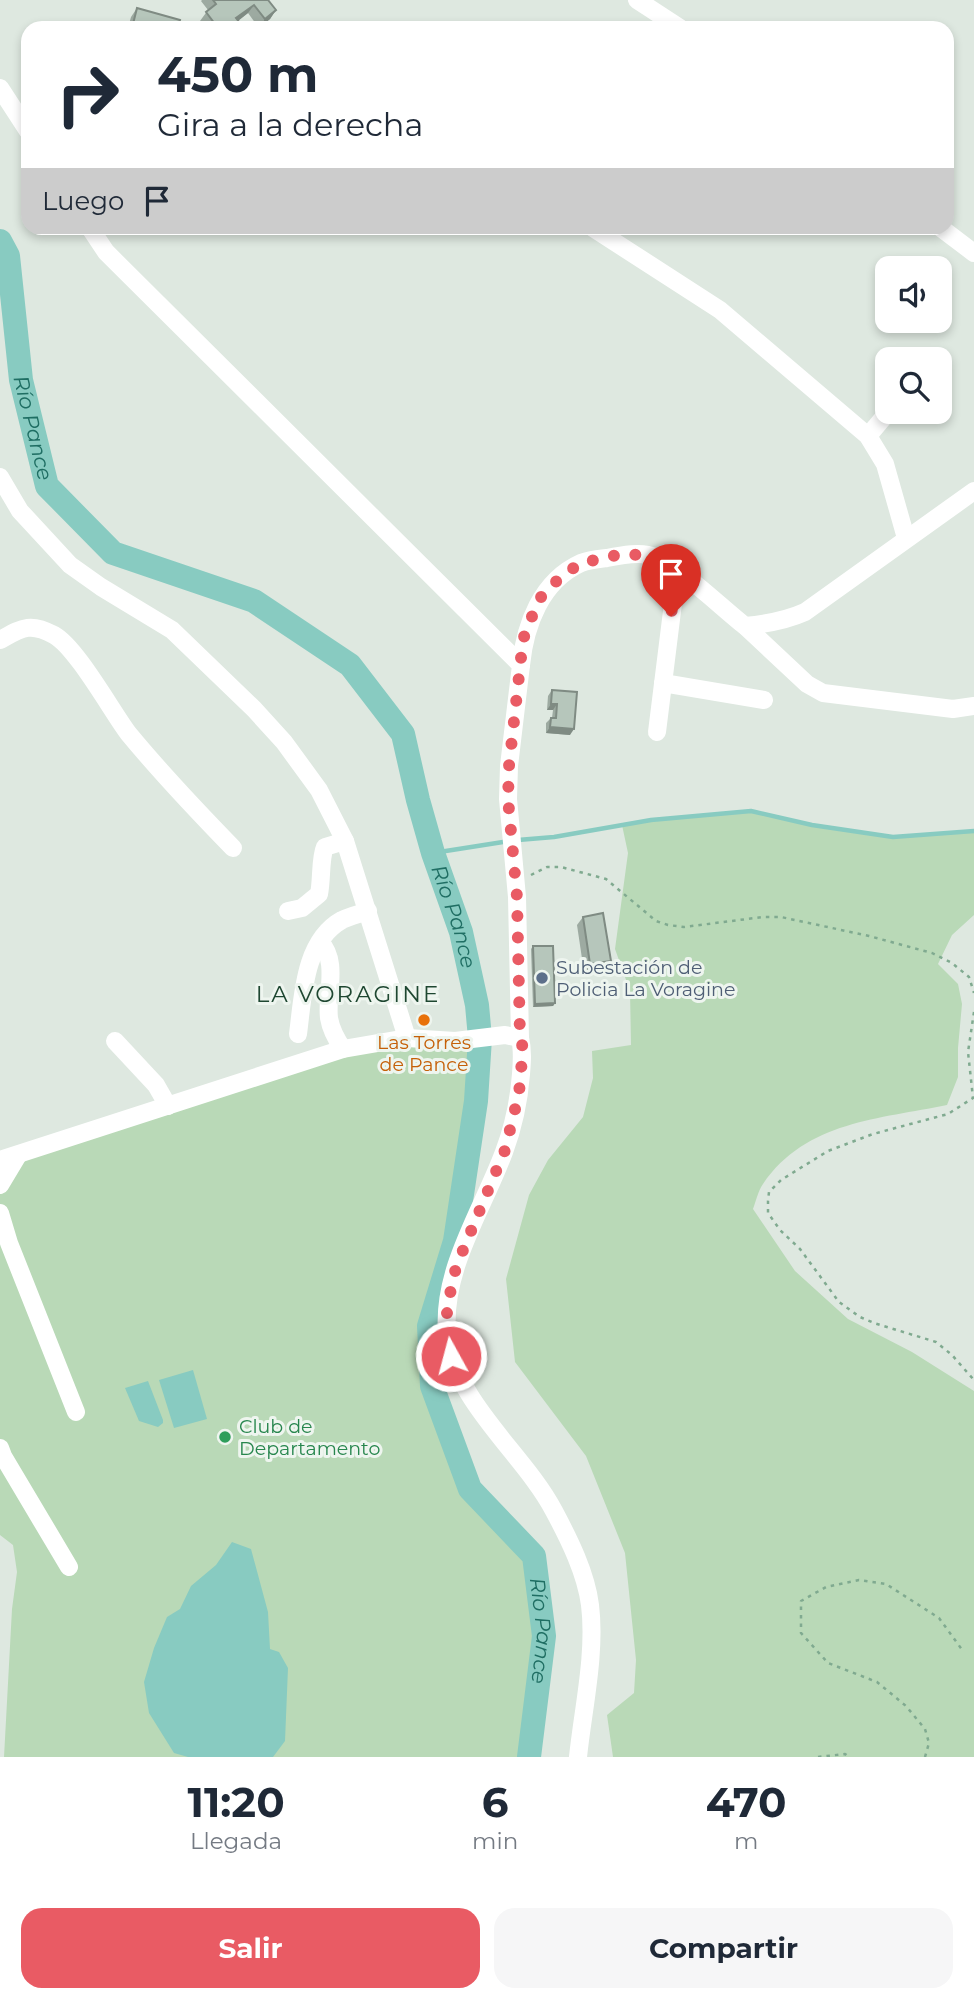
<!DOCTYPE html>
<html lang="es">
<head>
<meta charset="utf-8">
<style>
  :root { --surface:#fff; --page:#f6f6f7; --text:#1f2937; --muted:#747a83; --accent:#e95b64 }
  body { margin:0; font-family:Montserrat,sans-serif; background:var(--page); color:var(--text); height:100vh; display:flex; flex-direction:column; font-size:26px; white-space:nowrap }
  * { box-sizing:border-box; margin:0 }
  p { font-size:23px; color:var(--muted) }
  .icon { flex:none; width:38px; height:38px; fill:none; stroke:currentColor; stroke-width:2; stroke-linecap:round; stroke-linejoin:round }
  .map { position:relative; height:1757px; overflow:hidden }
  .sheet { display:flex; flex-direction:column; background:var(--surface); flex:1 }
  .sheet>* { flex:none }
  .top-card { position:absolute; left:21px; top:21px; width:933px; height:214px; border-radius:21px; box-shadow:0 4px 10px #0003; background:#fff; color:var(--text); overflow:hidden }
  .fabs { position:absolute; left:875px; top:256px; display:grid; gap:14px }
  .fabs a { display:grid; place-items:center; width:77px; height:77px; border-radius:14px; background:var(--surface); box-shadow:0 4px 10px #0003; font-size:35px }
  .pin { position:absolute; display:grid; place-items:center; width:60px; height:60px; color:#fff; margin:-72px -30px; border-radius:50% 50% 50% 0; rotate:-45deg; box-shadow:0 0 7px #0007 }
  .pin .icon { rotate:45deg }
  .me { position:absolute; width:77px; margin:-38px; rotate:353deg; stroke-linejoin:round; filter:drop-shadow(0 0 5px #0008) }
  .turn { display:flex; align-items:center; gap:24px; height:147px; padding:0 21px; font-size:32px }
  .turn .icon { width:91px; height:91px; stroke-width:2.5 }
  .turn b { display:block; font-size:49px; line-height:60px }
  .then { display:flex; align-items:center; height:66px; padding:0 21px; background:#0003; gap:14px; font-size:26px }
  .eta { display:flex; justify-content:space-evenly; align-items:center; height:119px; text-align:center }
  .eta b { font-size:42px; font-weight:700; line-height:49px }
  .cta { display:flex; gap:14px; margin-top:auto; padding:14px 21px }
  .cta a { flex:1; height:80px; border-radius:21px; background:var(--accent); color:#fff; font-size:28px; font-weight:700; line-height:80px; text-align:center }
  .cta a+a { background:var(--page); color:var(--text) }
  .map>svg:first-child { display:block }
  .green { fill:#b9d9b7 }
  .water { fill:#88cbc1 }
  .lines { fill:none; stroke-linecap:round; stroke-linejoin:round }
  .stream { stroke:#88cbc1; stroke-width:4.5 }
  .river { stroke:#88cbc1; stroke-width:24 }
  .path { stroke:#80aa90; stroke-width:2.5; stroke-dasharray:3.5 5; stroke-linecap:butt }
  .minor { stroke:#fff; stroke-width:18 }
  .wall { fill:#9daaa1 }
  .shaded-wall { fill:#7f8b83 }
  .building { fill:#b6c6bb; stroke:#7f8b83; stroke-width:2 }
  .route { stroke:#e95b64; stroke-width:12; stroke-dasharray:0 21.6 }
  .service-dot { fill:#5c6f8a; stroke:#eef5ef; stroke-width:2.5 }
  .food-dot { fill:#e8710a; stroke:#eef5ef; stroke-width:2.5 }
  .leisure-dot { fill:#2e9e5b; stroke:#eef5ef; stroke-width:2.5 }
  .labels { text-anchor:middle; stroke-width:6; stroke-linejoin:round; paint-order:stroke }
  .service-label { font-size:19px; fill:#4e5e75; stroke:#eef5ef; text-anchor:start }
  .food-label { font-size:19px; fill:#c56008; stroke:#eef5ef }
  .leisure-label { font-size:19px; fill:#27864d; stroke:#eef5ef; text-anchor:start }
  .water-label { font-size:21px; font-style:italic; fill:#1f6e63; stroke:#eef5ef }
  .quarter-label { font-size:23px; letter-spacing:2px; fill:#1e4731; stroke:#eef5ef }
</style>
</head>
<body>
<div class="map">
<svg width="974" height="1757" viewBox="0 0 974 1757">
  <rect width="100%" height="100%" fill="#dee8e0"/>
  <!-- green -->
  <g class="green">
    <path d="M751,811L812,825L893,837L974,831V915L952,935L938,964L958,984L962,1004L958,1048V1077L947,1105C880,1119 806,1121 763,1184C758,1191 756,1201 753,1209L795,1271L848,1319L912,1352L974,1391V1757H613L607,1715L634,1693L636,1660L625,1553L586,1456L515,1362L506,1279L529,1195L548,1160L583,1117L593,1078L592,1051L631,1045L630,991L615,949L628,853L622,825L651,820Z"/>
    <path d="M480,1038L476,1101L455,1241L429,1326L432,1386L470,1489L534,1556L544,1636L529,1757H4L12,1609L17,1572L13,1545L0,1535V1160L342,1049Z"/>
  </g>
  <!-- water -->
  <g class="water">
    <path d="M193,1370L207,1419L174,1428L159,1380Z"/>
    <path d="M148,1381L163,1420V1423L158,1427L139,1421L125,1388Z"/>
    <path d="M232,1542L251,1549L268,1612L270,1649L279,1652L288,1668L285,1741L273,1757H188L174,1753L149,1713L144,1682L154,1648L167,1617L180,1609L191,1586L216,1565Z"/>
  </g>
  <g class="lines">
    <!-- stream -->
    <g class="stream">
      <path d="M518,840L554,837L651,820L751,811L812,825L893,837L974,831"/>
      <path d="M433,853L503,842"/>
    </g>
    <!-- river -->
    <path class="river" id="s1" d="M0,241L8,256L21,380L47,486L113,553L254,601L350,665L403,734L418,800L433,853L461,932L477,1005L480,1038L476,1101L455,1241L429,1326L432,1386L470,1489L534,1556L544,1636L529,1757"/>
    <!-- path -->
    <g class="path">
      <path d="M531,875L547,867H561L606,879L656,921L668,925L684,927L763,917H781L869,936L932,953L952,963L969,977L974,993"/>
      <path d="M974,1012L968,1052L973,1098L948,1114L873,1134L828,1151L781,1180L769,1192L768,1201V1213L780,1230L800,1249L839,1302L860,1317L874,1323L936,1342L952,1355L974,1380"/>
      <path d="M818,1757L845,1754L849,1757"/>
      <path d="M925,1757L929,1743L925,1729L906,1706L877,1682L828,1663L801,1633V1601L826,1587L859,1580L886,1584L939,1618L963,1651"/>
    </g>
    <!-- minor -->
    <g class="minor">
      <path d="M637,0L680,28"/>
      <path d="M0,88L28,131"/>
      <path d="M90,228L106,252L521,665L509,766L508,799L517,897L520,1038C523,1050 522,1062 521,1074C519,1100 513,1128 504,1152C483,1209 442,1269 447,1332C453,1402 523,1452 554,1511C569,1539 586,1573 590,1605C596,1653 583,1709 578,1757"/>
      <path d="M593,228L720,310L868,436L885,464L906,538"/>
      <path d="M941,228L974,253"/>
      <path d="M934,359L935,358"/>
      <path d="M868,436L889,411"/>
      <path d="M0,477L20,511L70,565L101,587L172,630L254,709L284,742L319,790L345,841L407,1038"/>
      <path d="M745,626L807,684L823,693L953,709L974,706"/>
      <path d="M0,640C22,628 30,622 54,635C76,647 111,710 128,733C161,773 197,811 233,848"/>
      <path d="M521,665C525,625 541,581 581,563C589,560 599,559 607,558C621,555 642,551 655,557C680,567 722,608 745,626C766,624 785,621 805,612L974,491"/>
      <path d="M663,683L764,700"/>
      <path d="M657,732L677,571"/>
      <path d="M288,911L302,908L319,894C322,880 320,858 325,847L345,841"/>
      <path d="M320,942C339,961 326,994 329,1018C331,1030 336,1039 343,1049"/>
      <path d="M298,1034C303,996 304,941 342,920C350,916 360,914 368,911"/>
      <path d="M115,1041L156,1085L168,1106"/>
      <path d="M0,1160L343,1049L407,1038L455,1041L505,1035L520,1038"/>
      <path d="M0,1185L18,1155"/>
      <path d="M0,1213L9,1243L76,1412"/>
      <path d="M0,1448L3,1456L69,1567"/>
    </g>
  </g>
  <!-- wall -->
  <g class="wall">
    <path d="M202,0H268L276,10L270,19L259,28L248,13L238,21L244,28H206L200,21L208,10L201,1Z"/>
    <path d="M137,8L178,28H128L131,17Z"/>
    <path d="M552,690L570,735L546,733V723L551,718H552L553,710H547L548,696Z"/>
    <path d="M583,917L611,961L605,969L584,972L577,925Z"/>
    <path d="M533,946L555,1003L553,1006L533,1007L531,949Z"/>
  </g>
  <!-- shaded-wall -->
  <g class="shaded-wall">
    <path d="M254,5L248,13L230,27L236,18Z"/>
    <path d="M276,10L270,19L259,28L265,19Z"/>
    <path d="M551,704H557L553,710H547Z"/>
    <path d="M550,727L574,729L570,735L546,733Z"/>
    <path d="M611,961L605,969L584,972L590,964Z"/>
    <path d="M555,1003L553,1006L533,1007L535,1004Z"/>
  </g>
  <!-- building -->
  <g class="building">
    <path d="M213,0H268L276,10L265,19L254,5L236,18L244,28H218L206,12L216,4Z"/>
    <path d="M137,8L180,20L178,28H132Z"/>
    <path d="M552,690L577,692L574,729L550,727L551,718H556L557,704H551Z"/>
    <path d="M603,913L611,961L590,964L583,917Z"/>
    <path d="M533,946H553L555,1003L535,1004Z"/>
  </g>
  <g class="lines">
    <!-- route -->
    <path class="route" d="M451,1356L447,1331V1305L452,1286L456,1267L505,1150L519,1093L523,1048L520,1038L517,897L508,799L509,766L523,640L528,625L542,595L562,576L581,563L622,554L654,556L677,571L671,616"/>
  </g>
  <!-- markers -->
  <circle class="service-dot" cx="542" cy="978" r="7"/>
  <circle class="food-dot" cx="424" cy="1020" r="7"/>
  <circle class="leisure-dot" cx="225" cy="1437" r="7"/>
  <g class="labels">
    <!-- service labels -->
    <g class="service-label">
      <text x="556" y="974">Subestación de<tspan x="556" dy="22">Policia La Voragine</tspan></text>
    </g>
    <!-- food labels -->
    <g class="food-label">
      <text x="424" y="1049">Las Torres<tspan x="424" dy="22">de Pance</tspan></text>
    </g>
    <!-- leisure labels -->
    <g class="leisure-label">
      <text x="239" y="1433">Club de<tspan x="239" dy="22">Departamento</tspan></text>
    </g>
    <!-- water labels -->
    <g class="water-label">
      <text dy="7" stroke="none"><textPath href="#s1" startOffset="191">Río Pance</textPath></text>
      <text dy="7" stroke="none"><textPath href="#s1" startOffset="886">Río Pance</textPath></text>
      <text dy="7" stroke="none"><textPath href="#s1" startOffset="1642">Río Pance</textPath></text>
    </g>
    <!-- quarter labels -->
    <g class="quarter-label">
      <text x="348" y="1002">LA VORAGINE</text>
    </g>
  </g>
</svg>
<div class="fabs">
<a><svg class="icon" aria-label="sound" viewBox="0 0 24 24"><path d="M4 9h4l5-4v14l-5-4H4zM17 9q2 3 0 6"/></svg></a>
<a><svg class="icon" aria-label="search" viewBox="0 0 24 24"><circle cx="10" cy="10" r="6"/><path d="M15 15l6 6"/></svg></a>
</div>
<div class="pin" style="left:671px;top:616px;background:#d93025"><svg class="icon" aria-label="arrive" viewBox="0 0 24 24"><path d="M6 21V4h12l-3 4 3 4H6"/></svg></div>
<svg class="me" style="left:451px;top:1356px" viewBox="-20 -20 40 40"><circle r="17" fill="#e95b64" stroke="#fff" stroke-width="3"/><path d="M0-11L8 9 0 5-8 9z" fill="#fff"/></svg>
<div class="top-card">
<div class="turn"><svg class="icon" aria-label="right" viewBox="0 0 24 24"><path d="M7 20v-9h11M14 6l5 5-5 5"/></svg><div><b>450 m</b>Gira a la derecha</div></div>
<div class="then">Luego<svg class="icon" aria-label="arrive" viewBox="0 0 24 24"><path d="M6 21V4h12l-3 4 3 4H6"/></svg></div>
</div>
</div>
<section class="sheet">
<div class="eta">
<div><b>11:20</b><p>Llegada</p></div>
<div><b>6</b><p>min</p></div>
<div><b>470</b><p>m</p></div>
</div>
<div class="cta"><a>Salir</a><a>Compartir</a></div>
</section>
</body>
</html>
